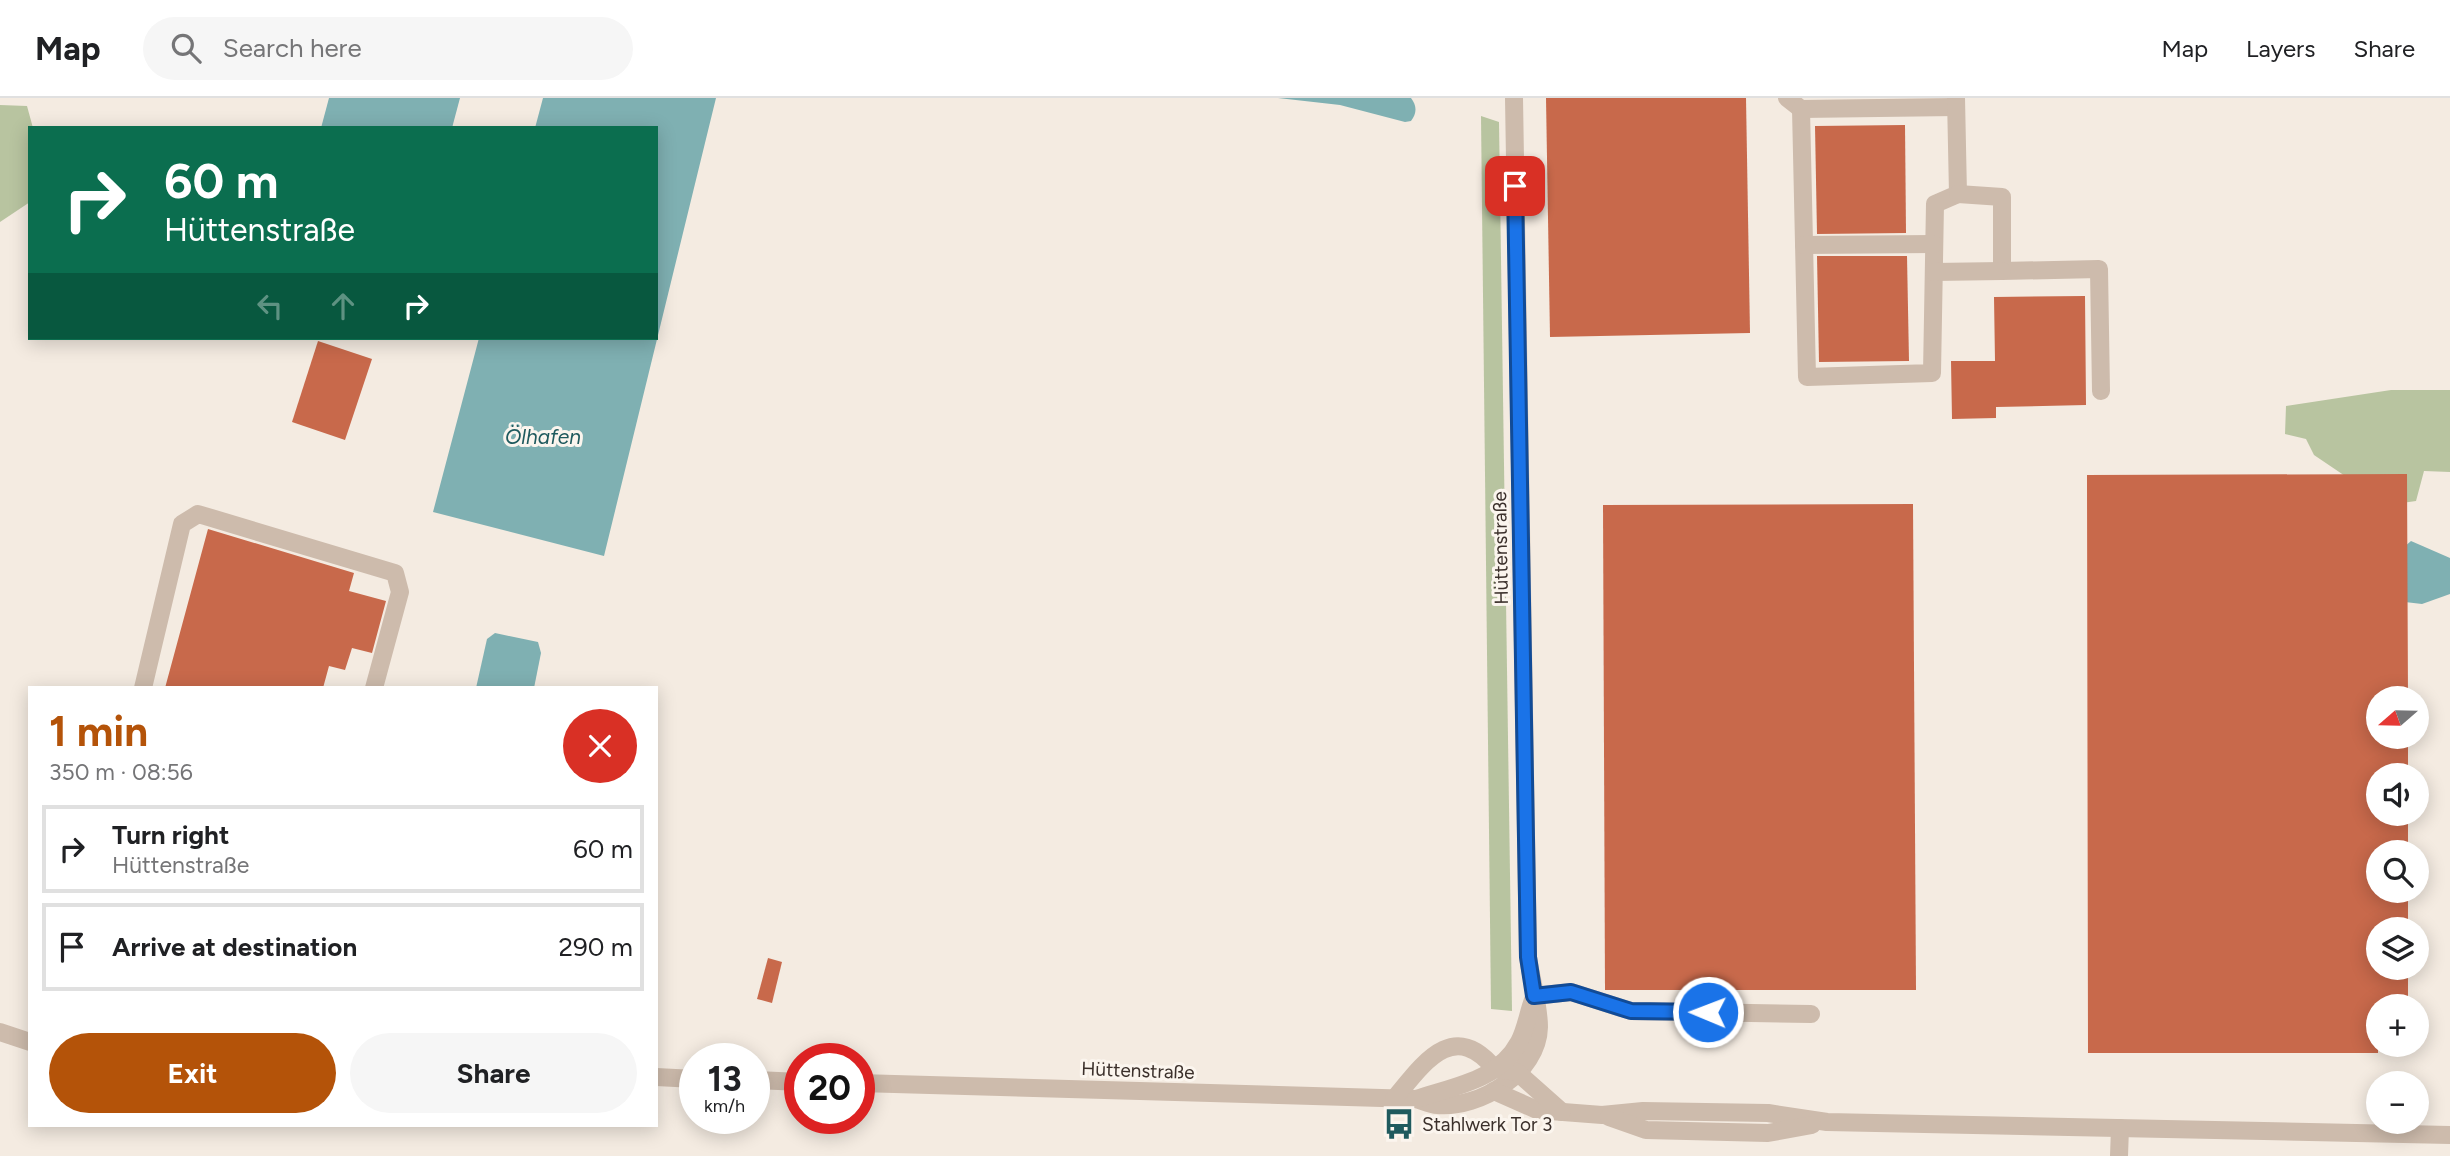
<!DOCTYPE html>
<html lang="en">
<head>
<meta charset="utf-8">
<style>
  :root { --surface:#fff; --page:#f6f6f6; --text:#202124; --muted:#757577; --line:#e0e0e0; --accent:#b45309 }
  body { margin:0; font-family:Figtree,sans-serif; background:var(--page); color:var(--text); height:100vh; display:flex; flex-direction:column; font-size:26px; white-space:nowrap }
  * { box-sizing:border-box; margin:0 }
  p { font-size:23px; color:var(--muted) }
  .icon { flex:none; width:38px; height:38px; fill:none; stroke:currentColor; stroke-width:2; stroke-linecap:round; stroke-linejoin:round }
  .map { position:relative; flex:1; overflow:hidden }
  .side { position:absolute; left:28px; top:588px; width:630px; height:441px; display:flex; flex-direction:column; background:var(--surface); border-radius:0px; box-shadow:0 4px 18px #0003 }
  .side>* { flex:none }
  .guide { position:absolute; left:28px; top:28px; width:630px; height:214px; border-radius:0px; box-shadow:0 4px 18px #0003; background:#0b6e4f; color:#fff; overflow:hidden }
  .needle { width:46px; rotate:250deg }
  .controls { position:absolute; left:2366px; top:588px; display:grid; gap:14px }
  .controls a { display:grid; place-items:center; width:63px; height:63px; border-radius:50%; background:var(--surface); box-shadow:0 4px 18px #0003; font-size:35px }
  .speed { position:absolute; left:679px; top:945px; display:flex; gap:14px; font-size:35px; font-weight:700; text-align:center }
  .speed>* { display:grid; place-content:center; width:91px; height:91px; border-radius:50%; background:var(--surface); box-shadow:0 4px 18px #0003; line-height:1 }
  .speed small { font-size:18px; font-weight:400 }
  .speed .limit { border:10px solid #d22; background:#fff; color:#111 }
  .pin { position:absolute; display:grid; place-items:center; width:60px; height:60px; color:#fff; margin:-30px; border-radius:14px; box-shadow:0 4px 10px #0006 }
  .me { position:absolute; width:77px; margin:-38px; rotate:271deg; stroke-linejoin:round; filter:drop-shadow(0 0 5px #0008) }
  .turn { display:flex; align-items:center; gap:24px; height:147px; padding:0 21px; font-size:32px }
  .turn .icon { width:91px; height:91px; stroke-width:2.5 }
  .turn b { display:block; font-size:49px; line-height:60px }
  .lanes { display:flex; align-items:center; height:66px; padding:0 21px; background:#0003; justify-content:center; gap:35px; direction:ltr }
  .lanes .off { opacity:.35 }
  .round { display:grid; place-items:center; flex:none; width:74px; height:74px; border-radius:37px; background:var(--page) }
  .headline { display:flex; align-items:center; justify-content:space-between; height:119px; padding:0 21px }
  h1 { font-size:42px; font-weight:700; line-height:52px; color:var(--accent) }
  .cta { display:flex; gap:14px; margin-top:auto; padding:14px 21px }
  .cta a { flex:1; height:80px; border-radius:42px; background:var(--accent); color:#fff; font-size:28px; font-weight:700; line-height:80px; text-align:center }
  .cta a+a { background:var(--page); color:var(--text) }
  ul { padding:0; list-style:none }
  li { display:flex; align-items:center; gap:21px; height:88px; margin:0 14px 10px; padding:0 7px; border:4px solid var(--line); border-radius:0px }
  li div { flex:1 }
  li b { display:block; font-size:26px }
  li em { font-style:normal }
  header { display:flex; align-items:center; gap:42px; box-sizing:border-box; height:98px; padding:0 35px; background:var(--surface); border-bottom:2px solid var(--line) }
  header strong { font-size:33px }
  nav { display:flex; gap:38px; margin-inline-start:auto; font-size:24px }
  .search { width:490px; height:63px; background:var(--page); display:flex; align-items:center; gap:18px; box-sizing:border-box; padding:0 24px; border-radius:38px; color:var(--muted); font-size:26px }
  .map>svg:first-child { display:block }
  .green { fill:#b8c4a0 }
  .water { fill:#7fb0b2 }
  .building { fill:#c8694b }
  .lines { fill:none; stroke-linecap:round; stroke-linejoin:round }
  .minor { stroke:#cdbbac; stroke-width:18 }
  .route-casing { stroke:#114b97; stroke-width:18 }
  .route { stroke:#1a73e8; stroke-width:12 }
  .labels { text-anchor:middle; stroke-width:6; stroke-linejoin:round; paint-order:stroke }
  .street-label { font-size:19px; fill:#3b302b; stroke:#fbf5ee }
  .poi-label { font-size:19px; fill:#3b302b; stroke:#fbf5ee; text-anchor:start }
  .water-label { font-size:21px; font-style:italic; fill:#1f5a5e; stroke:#fbf5ee }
</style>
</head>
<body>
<header>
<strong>Map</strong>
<div class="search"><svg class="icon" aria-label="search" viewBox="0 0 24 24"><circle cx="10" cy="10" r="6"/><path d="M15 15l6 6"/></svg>Search here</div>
<nav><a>Map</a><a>Layers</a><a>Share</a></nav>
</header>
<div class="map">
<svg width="2450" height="1058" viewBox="0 0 2450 1058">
  <rect width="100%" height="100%" fill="#f4ebe1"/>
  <!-- green -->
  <g class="green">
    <path d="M0,7L27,8L33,30H30V104L0,124Z"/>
    <path d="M1481,18L1499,24L1512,913L1491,911Z"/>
    <path d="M2391,292H2450V374L2424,373L2416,403L2388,407L2314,357L2306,341L2285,336L2286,308Z"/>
  </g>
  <!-- water -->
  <g class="water">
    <path d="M329,0H460L452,30H321Z"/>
    <path d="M543,0H716L604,458L433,414L479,240H656V30H535Z"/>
    <path d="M1278,0H1411C1417,8 1417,15 1411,23L1405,24L1340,7Z"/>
    <path d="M2411,443L2450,460V496L2422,506L2405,504L2403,450Z"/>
    <path d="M495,535L538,544L541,555L534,590H476L487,541Z"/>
  </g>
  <!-- building -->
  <g class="building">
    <path d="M1546,0H1746L1750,235L1550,239Z"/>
    <path d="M1905,27L1906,135L1817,136L1815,28Z"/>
    <path d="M1817,158H1907L1909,263L1819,264Z"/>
    <path d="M2085,198L2086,307L1996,309V320L1952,321L1951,263H1995L1994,199Z"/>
    <path d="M318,243L372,261L345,342L292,324Z"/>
    <path d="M2407,376L2408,600H2378V639H2408V677H2378V716H2408V754H2378V793H2408V831H2378V870H2408V908H2378V955H2088L2087,377Z"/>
    <path d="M1913,406L1916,892H1605L1603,407Z"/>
    <path d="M208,431L354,475L349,493L386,503L372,555L352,550L345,572L329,568L323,590H165Z"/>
    <path d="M768,860L782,864L772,905L757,901Z"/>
  </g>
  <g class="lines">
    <!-- minor -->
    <g class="minor">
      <path d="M1787,0L1801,11L1956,9"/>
      <path d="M1801,11L1807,279L1932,275L1935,106L1958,96L1956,0"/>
      <path d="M1958,96L2002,99V173L2099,171L2101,293"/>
      <path d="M1804,147L1934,146"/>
      <path d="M1934,174L2002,173"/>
      <path d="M143,590L182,426L198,416L395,475L400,494L374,590"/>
      <path d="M1534,898L1571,894L1631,913L1811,916"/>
      <path d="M0,934L30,944"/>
      <path d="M656,979L695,981"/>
      <path d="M754,982L800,984"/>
      <path d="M859,985L1416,1001C1423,1003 1430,1007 1437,1007C1480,1011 1538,975 1539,929C1539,907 1531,881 1528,859L1514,0"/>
      <path d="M1494,993L1537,1012L1602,1017L1643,1013L1768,1015L1827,1024L2450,1037"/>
      <path d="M1394,1001C1423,966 1453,920 1495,971L1517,974L1562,1014"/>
      <path d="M1416,1001C1454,988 1498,983 1519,944C1526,931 1528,915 1533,902"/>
      <path d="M1609,1019L1646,1032L1768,1035L1812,1027"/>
      <path d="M2119,1058L2120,1030"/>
    </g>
  </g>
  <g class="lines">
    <defs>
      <path id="route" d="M1515,88L1528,859L1534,898L1571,894L1631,913L1708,914"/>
    </defs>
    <!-- route casing -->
    <use href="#route" class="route-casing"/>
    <!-- route -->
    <use href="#route" class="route"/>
  </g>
  <!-- icons -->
  <defs>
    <symbol id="bus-bare" viewBox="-9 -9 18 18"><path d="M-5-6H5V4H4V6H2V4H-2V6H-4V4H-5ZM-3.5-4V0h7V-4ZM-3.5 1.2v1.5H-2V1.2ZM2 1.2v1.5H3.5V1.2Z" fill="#1f5a5e" stroke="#fbf5ee" stroke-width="2.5" paint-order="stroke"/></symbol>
  </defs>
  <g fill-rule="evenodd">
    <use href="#bus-bare" x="1377" y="1004" width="44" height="44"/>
  </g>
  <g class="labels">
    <!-- street labels -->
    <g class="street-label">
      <text transform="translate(1500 450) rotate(-91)" y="7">Hüttenstraße</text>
      <text transform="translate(1138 972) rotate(2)" y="7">Hüttenstraße</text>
    </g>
    <!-- poi labels -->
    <g class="poi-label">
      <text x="1422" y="1033">Stahlwerk Tor 3</text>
    </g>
    <!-- water labels -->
    <g class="water-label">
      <text x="543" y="346">Ölhafen</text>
    </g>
  </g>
</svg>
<div class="controls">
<a><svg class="needle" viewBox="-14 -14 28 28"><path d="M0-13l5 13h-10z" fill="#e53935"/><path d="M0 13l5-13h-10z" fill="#757577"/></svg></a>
<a><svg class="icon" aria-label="sound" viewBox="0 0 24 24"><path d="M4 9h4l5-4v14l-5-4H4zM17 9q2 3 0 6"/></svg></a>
<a><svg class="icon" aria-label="search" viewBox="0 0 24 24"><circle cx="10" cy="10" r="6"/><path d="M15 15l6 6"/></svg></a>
<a><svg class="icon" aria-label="layers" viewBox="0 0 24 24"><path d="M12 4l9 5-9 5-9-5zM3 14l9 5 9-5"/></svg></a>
<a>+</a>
<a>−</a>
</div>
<div class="speed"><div>13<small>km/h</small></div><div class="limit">20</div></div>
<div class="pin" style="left:1515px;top:88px;background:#d93025"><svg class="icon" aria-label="arrive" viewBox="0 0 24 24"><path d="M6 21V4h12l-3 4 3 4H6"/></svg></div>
<svg class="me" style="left:1708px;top:914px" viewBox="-20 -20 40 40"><circle r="17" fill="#1a73e8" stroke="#fff" stroke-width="3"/><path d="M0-11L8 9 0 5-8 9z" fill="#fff"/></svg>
<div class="guide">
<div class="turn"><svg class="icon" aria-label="right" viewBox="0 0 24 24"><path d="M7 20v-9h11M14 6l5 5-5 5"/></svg><div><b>60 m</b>Hüttenstraße</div></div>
<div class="lanes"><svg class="icon off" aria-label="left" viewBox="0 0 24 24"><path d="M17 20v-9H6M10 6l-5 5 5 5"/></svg><svg class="icon off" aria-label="ahead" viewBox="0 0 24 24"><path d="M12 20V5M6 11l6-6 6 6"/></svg><svg class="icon" aria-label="right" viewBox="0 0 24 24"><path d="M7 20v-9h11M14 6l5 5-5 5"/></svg></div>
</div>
<section class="side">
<div class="headline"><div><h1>1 min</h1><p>350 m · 08:56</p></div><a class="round" style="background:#d93025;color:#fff"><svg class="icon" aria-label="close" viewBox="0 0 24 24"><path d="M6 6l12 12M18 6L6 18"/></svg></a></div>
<ul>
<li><svg class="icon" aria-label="right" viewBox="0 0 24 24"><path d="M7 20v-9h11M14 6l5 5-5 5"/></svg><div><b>Turn right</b><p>Hüttenstraße</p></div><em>60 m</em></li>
<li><svg class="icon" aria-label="arrive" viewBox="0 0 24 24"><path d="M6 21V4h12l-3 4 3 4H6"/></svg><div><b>Arrive at destination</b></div><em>290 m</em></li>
</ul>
<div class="cta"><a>Exit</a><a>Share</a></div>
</section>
</div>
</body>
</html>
